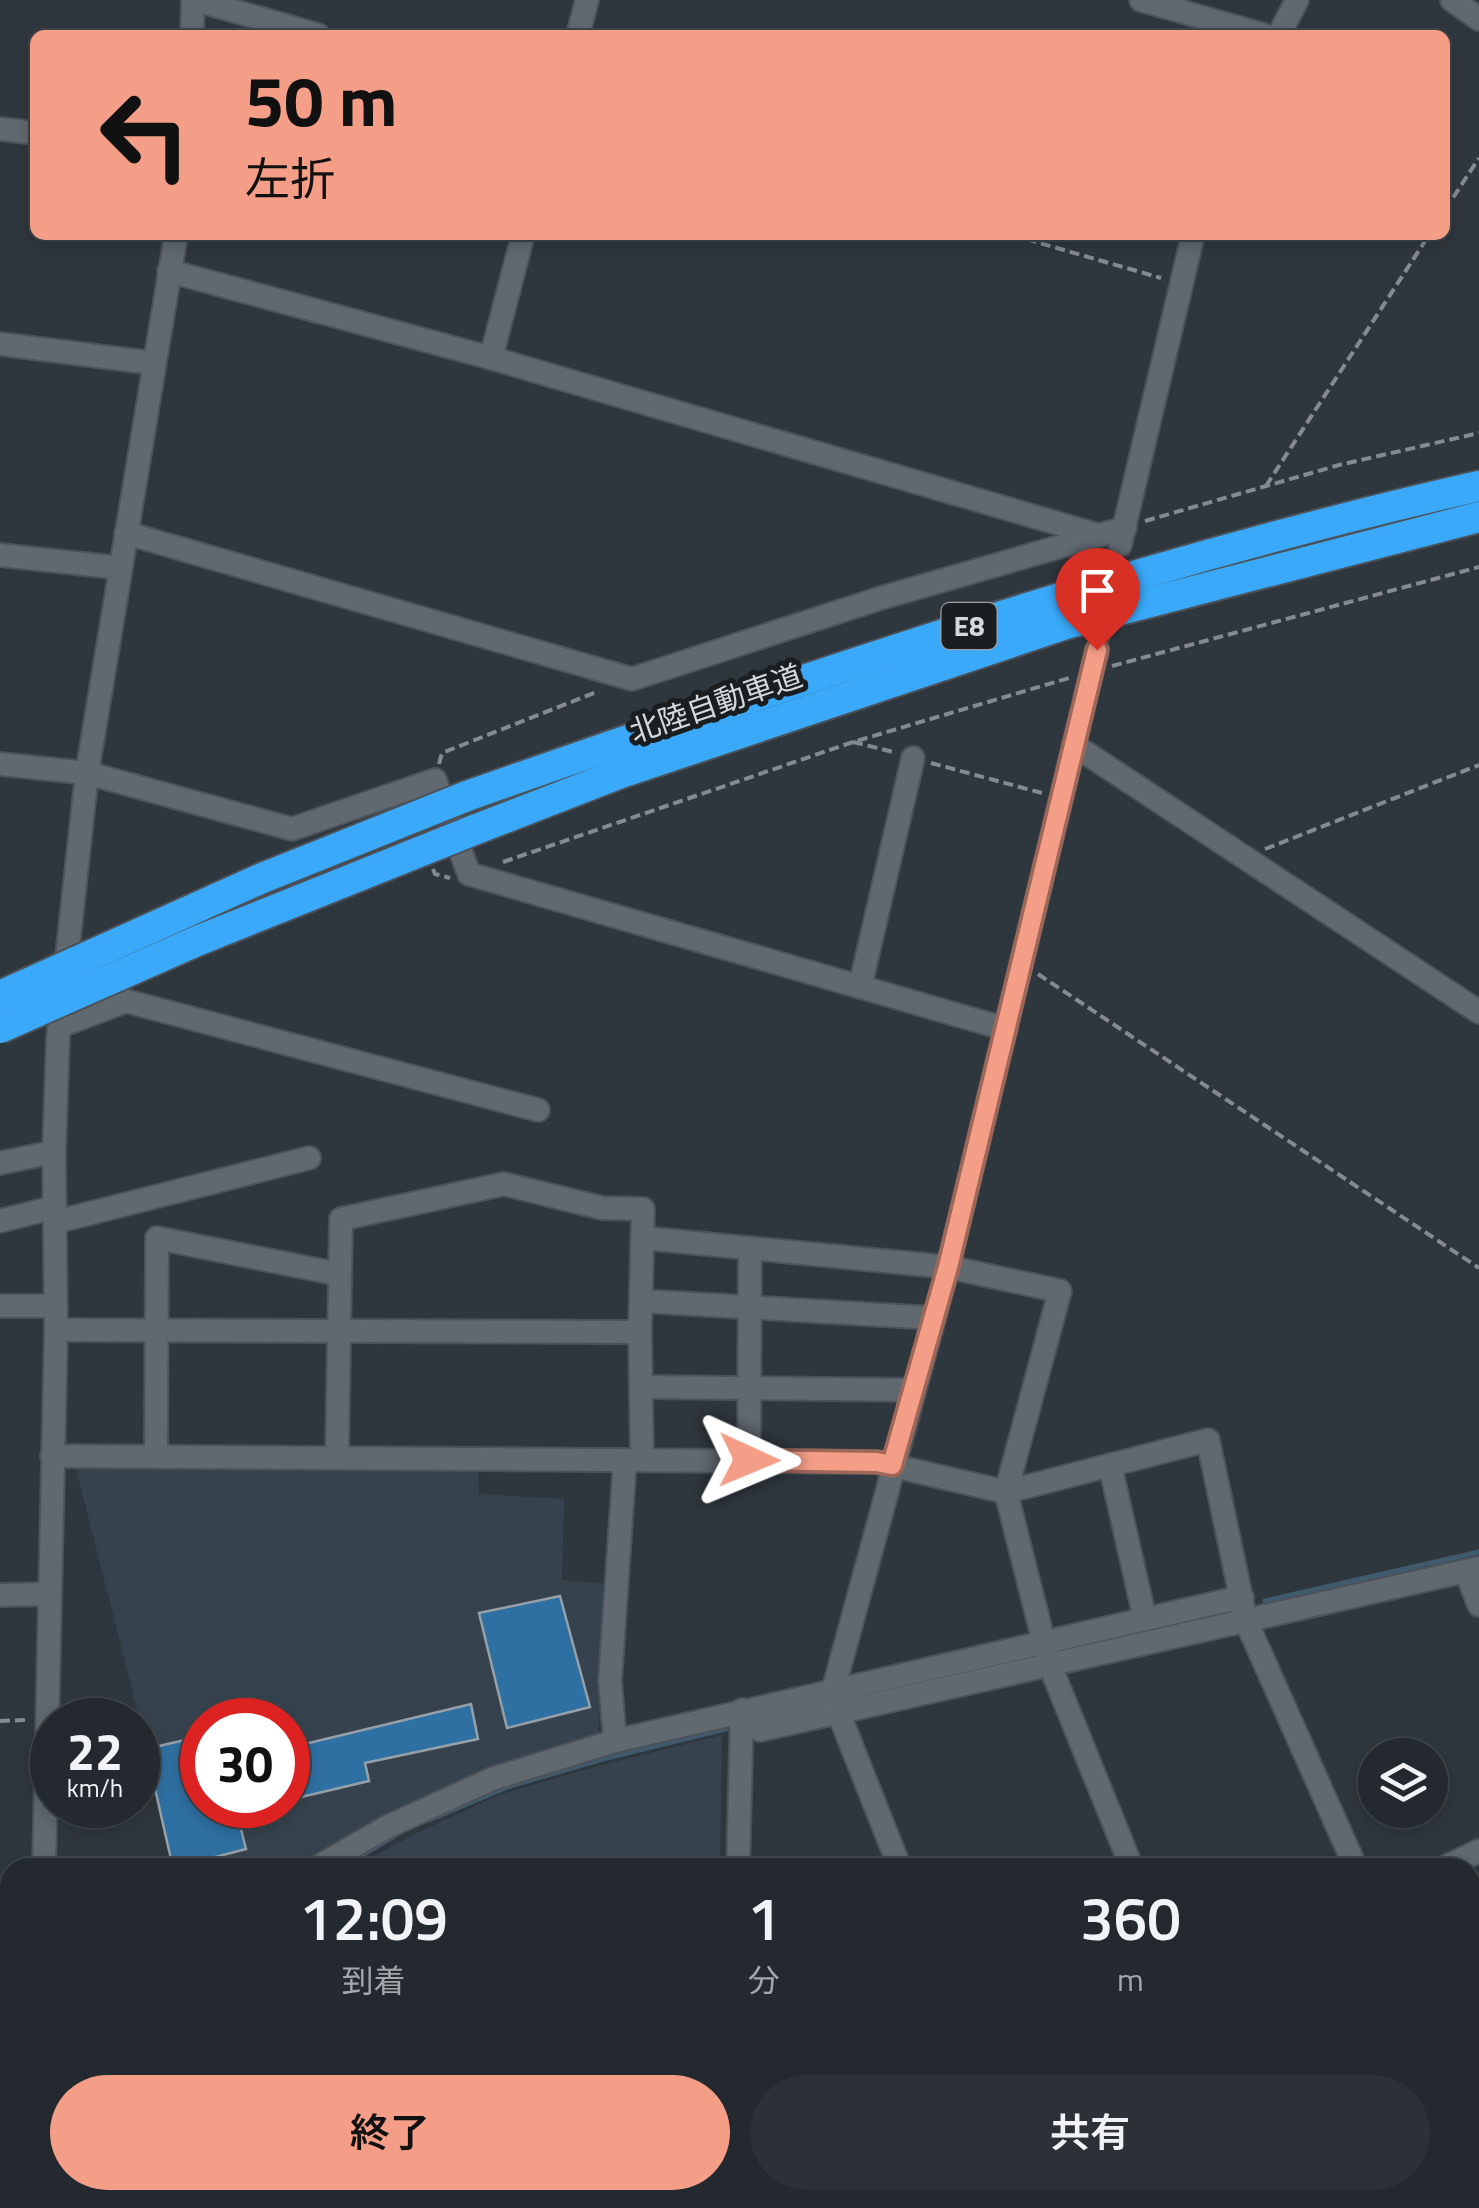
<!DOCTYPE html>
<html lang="ja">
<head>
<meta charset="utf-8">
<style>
  :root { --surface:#23292e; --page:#2b3136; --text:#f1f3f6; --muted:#a3a6aa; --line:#40454a; --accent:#f49e88 }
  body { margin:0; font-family:"Titillium Web","Noto Sans JP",sans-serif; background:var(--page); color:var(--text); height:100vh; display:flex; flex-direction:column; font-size:38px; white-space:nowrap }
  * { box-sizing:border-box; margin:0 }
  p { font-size:32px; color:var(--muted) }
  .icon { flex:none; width:55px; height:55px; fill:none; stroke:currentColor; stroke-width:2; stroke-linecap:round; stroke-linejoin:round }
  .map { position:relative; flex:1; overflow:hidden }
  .panel { position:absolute; left:0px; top:1858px; width:1480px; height:352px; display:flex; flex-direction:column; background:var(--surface); border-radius:30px 30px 0 0; box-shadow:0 5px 15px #0003,0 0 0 2px var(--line) }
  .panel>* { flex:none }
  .banner { position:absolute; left:30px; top:30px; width:1420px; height:210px; border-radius:15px; box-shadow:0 5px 15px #0003,0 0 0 2px var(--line); background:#f49e88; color:#111; overflow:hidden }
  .controls { position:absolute; left:1358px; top:1738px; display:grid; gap:20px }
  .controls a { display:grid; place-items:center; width:90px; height:90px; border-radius:50%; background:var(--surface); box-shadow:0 5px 15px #0003,0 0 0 2px var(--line); font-size:50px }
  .speed { position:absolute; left:30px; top:1698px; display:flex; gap:20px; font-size:50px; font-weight:700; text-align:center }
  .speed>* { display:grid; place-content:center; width:130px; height:130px; border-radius:50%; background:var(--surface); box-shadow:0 5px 15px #0003,0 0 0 2px var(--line); line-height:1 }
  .speed small { font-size:25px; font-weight:400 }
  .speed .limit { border:15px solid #d22; background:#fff; color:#111 }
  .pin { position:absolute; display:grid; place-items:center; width:85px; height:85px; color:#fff; margin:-102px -42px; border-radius:50% 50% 50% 0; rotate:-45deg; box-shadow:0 0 10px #0007 }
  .pin .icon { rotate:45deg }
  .me { position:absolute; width:110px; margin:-55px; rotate:91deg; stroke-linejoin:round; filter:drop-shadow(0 0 8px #0008) }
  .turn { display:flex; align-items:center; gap:35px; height:210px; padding:0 50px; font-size:45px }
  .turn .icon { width:130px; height:130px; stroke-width:2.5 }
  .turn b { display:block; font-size:70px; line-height:85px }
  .eta { display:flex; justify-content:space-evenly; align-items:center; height:170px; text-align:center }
  .eta b { font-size:60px; font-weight:600; line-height:70px }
  .action { display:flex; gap:20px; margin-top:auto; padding:20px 50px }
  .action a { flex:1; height:115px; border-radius:60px; background:var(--accent); color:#111; font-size:40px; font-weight:600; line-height:115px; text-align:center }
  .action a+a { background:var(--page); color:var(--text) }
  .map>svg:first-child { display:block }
  .built { fill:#36434e; fill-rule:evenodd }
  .forest { fill:url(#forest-firs) }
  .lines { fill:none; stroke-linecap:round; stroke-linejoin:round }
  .stream { stroke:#415b6e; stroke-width:5 }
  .building { fill:#2f70a2; stroke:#96a0a8; stroke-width:2.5 }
  .minor-tunnel { stroke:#484f56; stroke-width:22; stroke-dasharray:22 11; stroke-linecap:butt }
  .minor-casing { stroke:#4c5259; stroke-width:26 }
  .highway-casing { stroke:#4c5259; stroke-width:34 }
  .path { stroke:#848a90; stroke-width:4; stroke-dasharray:10 5; stroke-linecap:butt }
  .minor { stroke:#606870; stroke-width:22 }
  .highway { stroke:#3aa9f9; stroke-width:30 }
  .highway-bridge-casing { stroke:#4c5259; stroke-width:34; stroke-linecap:butt }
  .highway-bridge { stroke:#3aa9f9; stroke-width:30 }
  .route-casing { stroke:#9f6758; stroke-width:25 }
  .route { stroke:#f49e88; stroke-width:18 }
  .labels { text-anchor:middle; stroke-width:10; stroke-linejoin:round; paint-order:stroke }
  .shield { fill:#1a1e21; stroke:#9ca1a5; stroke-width:2.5 }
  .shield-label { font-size:28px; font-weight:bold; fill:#d4d9dd }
  .street-label { font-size:30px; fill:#d4d9dd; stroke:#1a1e21 }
</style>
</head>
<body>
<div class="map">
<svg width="1479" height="2208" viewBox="0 0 1479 2208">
  <defs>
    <pattern id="forest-firs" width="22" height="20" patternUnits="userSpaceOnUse" patternTransform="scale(2.5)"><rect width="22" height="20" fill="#315979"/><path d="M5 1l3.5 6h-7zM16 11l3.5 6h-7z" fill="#4e708c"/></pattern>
  </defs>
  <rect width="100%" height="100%" fill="#2f373e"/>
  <!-- built -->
  <g class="built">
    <path d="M75,1464L478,1471L479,1494L564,1499L562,1580L607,1584L598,1738L371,1827L296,1867H177ZM202,1720H288V1805H202Z"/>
    <path d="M722,1735L720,1867H354L415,1834L499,1795L594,1767Z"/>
    <path d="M181,2200H555L528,2208H498L495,2201L458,2208H184Z"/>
  </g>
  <!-- forest -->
  <path class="forest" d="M1479,2171V2208H1408L1423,2200H1470V2175Z"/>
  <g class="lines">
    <!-- stream -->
    <g class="stream">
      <path d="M1265,1601L1479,1552"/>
      <path d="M988,1667L1011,1662"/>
      <path d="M429,1820L507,1787L606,1758L734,1727"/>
      <path d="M340,1868L396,1835"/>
      <path d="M16,2208L22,2200"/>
    </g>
  </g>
  <!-- building -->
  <g class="building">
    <path d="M560,1596L590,1707L507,1728L479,1613Z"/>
    <path d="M471,1704L478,1739L365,1763L369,1781L297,1798L292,1778L288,1779V1748Z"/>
    <path d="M202,1736V1805H235L246,1849L173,1868L146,1749Z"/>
  </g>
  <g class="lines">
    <!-- minor-tunnel -->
    <path class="minor-tunnel" d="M1097,650L1120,545"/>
    <defs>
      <g id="minor">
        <path d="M196,0L318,35"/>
        <path d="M1141,0L1264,35"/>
        <path d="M1452,0L1479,19"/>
        <path d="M192,35L193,0"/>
        <path d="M578,35L587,0"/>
        <path d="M1279,35L1297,0"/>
        <path d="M0,129L35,133"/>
        <path d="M169,271L491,358L1094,534"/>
        <path d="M0,344L153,363"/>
        <path d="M491,358L523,235"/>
        <path d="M126,533L632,679L881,598L1125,528"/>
        <path d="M1120,545L1193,235"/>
        <path d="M0,555L121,568"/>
        <path d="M1074,745L1479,1012"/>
        <path d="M0,764L87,773L292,829L435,780L469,874L1006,1029"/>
        <path d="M860,987L913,758"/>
        <path d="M60,1026L126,1001L538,1110"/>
        <path d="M0,1163L54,1152"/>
        <path d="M0,1221L55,1207"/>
        <path d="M55,1222L309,1158"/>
        <path d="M643,1238L948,1267L1060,1291L1006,1492L1049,1663L1132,1868"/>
        <path d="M641,1301L934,1318"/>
        <path d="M0,1306H56"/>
        <path d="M56,1330L640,1332"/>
        <path d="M642,1387L913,1390"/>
        <path d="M52,1456L877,1462L1006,1492L1208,1440L1246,1621L1356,1868"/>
        <path d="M156,1456L157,1238L338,1274"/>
        <path d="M337,1458L341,1219L504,1184L602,1208L643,1209L640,1332L642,1460"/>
        <path d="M749,1459L750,1248"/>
        <path d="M1110,1465L1145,1619"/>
        <path d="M1466,1571L1479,1605"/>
        <path d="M0,1595L48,1594"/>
        <path d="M760,1730L1479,1568"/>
        <path d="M615,1741L610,1681L625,1460"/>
        <path d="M44,1868L56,1330L54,1152L58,1039L87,773L176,235"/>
        <path d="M316,1868L387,1827L492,1779L615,1741L1242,1597"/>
        <path d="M738,1868L742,1710"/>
        <path d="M900,1868L839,1714L833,1691L948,1267L1097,650"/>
        <path d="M1443,1868L1479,1851"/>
        <path d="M0,1892H10"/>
        <path d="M1470,1977L1479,1973"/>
        <path d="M0,1994L10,1993"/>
        <path d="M0,2113L10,2124"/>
        <path d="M1470,2133L1479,2154L1470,2159"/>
        <path d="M586,2200L589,2208"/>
        <path d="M816,2200L820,2208"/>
        <path d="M1049,2200L1053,2208"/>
        <path d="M1282,2200L1286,2208"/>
        <path d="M37,2208L38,2200"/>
        <path d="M1379,2208L1394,2200"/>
      </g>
      <g id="highway">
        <path d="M467,796C800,679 1134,564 1479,486"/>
        <path d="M474,830L621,773L1066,624L1479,517"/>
      </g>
    </defs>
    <!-- minor casing -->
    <use href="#minor" class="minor-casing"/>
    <!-- highway casing -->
    <use href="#highway" class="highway-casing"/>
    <!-- path -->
    <g class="path">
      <path d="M1445,210L1479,158"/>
      <path d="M1012,235L1161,278"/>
      <path d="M1266,486L1429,235"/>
      <path d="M1145,521L1339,465L1479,433"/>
      <path d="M1112,666L1479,567"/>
      <path d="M853,742L893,752"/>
      <path d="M931,763L1042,793"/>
      <path d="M439,764L442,753L599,691"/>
      <path d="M1265,849L1479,765"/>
      <path d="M503,862L853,742L1069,678"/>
      <path d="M433,869L435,874L450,878"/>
      <path d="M1038,974L1479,1268"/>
      <path d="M0,1721L26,1720"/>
    </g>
    <!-- minor -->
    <use href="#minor" class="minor"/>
    <!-- highway -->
    <use href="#highway" class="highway"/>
    <defs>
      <g id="highway-bridge">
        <path d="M0,996L260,879L467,796"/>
        <path d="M0,1028L197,941L474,830"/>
      </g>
    </defs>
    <!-- highway-bridge casing -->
    <use href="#highway-bridge" class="highway-bridge-casing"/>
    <!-- highway-bridge -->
    <use href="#highway-bridge" class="highway-bridge"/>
  </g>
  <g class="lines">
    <defs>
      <path id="route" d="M749,1460L877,1462L892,1465L948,1267L1097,650"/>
    </defs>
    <!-- route casing -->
    <use href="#route" class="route-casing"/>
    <!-- route -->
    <use href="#route" class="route"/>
  </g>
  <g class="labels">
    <!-- shield labels -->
    <rect class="shield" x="941.5" y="603" width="55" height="46" rx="8"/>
    <g class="shield-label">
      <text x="969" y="636">E8</text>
    </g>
    <!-- street labels -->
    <g class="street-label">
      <text transform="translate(716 704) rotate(-19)" y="10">北陸自動車道</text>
    </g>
  </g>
</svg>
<div class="controls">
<a><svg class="icon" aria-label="layers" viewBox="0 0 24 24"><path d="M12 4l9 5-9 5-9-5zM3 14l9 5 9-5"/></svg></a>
</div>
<div class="speed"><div>22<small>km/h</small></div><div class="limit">30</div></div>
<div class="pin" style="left:1097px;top:650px;background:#d93025"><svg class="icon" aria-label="arrive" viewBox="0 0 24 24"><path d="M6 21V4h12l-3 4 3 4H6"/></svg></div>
<svg class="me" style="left:749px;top:1460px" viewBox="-20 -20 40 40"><path d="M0-17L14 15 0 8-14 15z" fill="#f49e88" stroke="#fff" stroke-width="4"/></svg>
<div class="banner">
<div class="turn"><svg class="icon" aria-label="left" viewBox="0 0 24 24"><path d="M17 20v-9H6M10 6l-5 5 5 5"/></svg><div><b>50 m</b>左折</div></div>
</div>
<section class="panel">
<div class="eta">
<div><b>12:09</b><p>到着</p></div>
<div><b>1</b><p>分</p></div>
<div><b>360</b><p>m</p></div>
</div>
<div class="action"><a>終了</a><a>共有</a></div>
</section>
</div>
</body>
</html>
